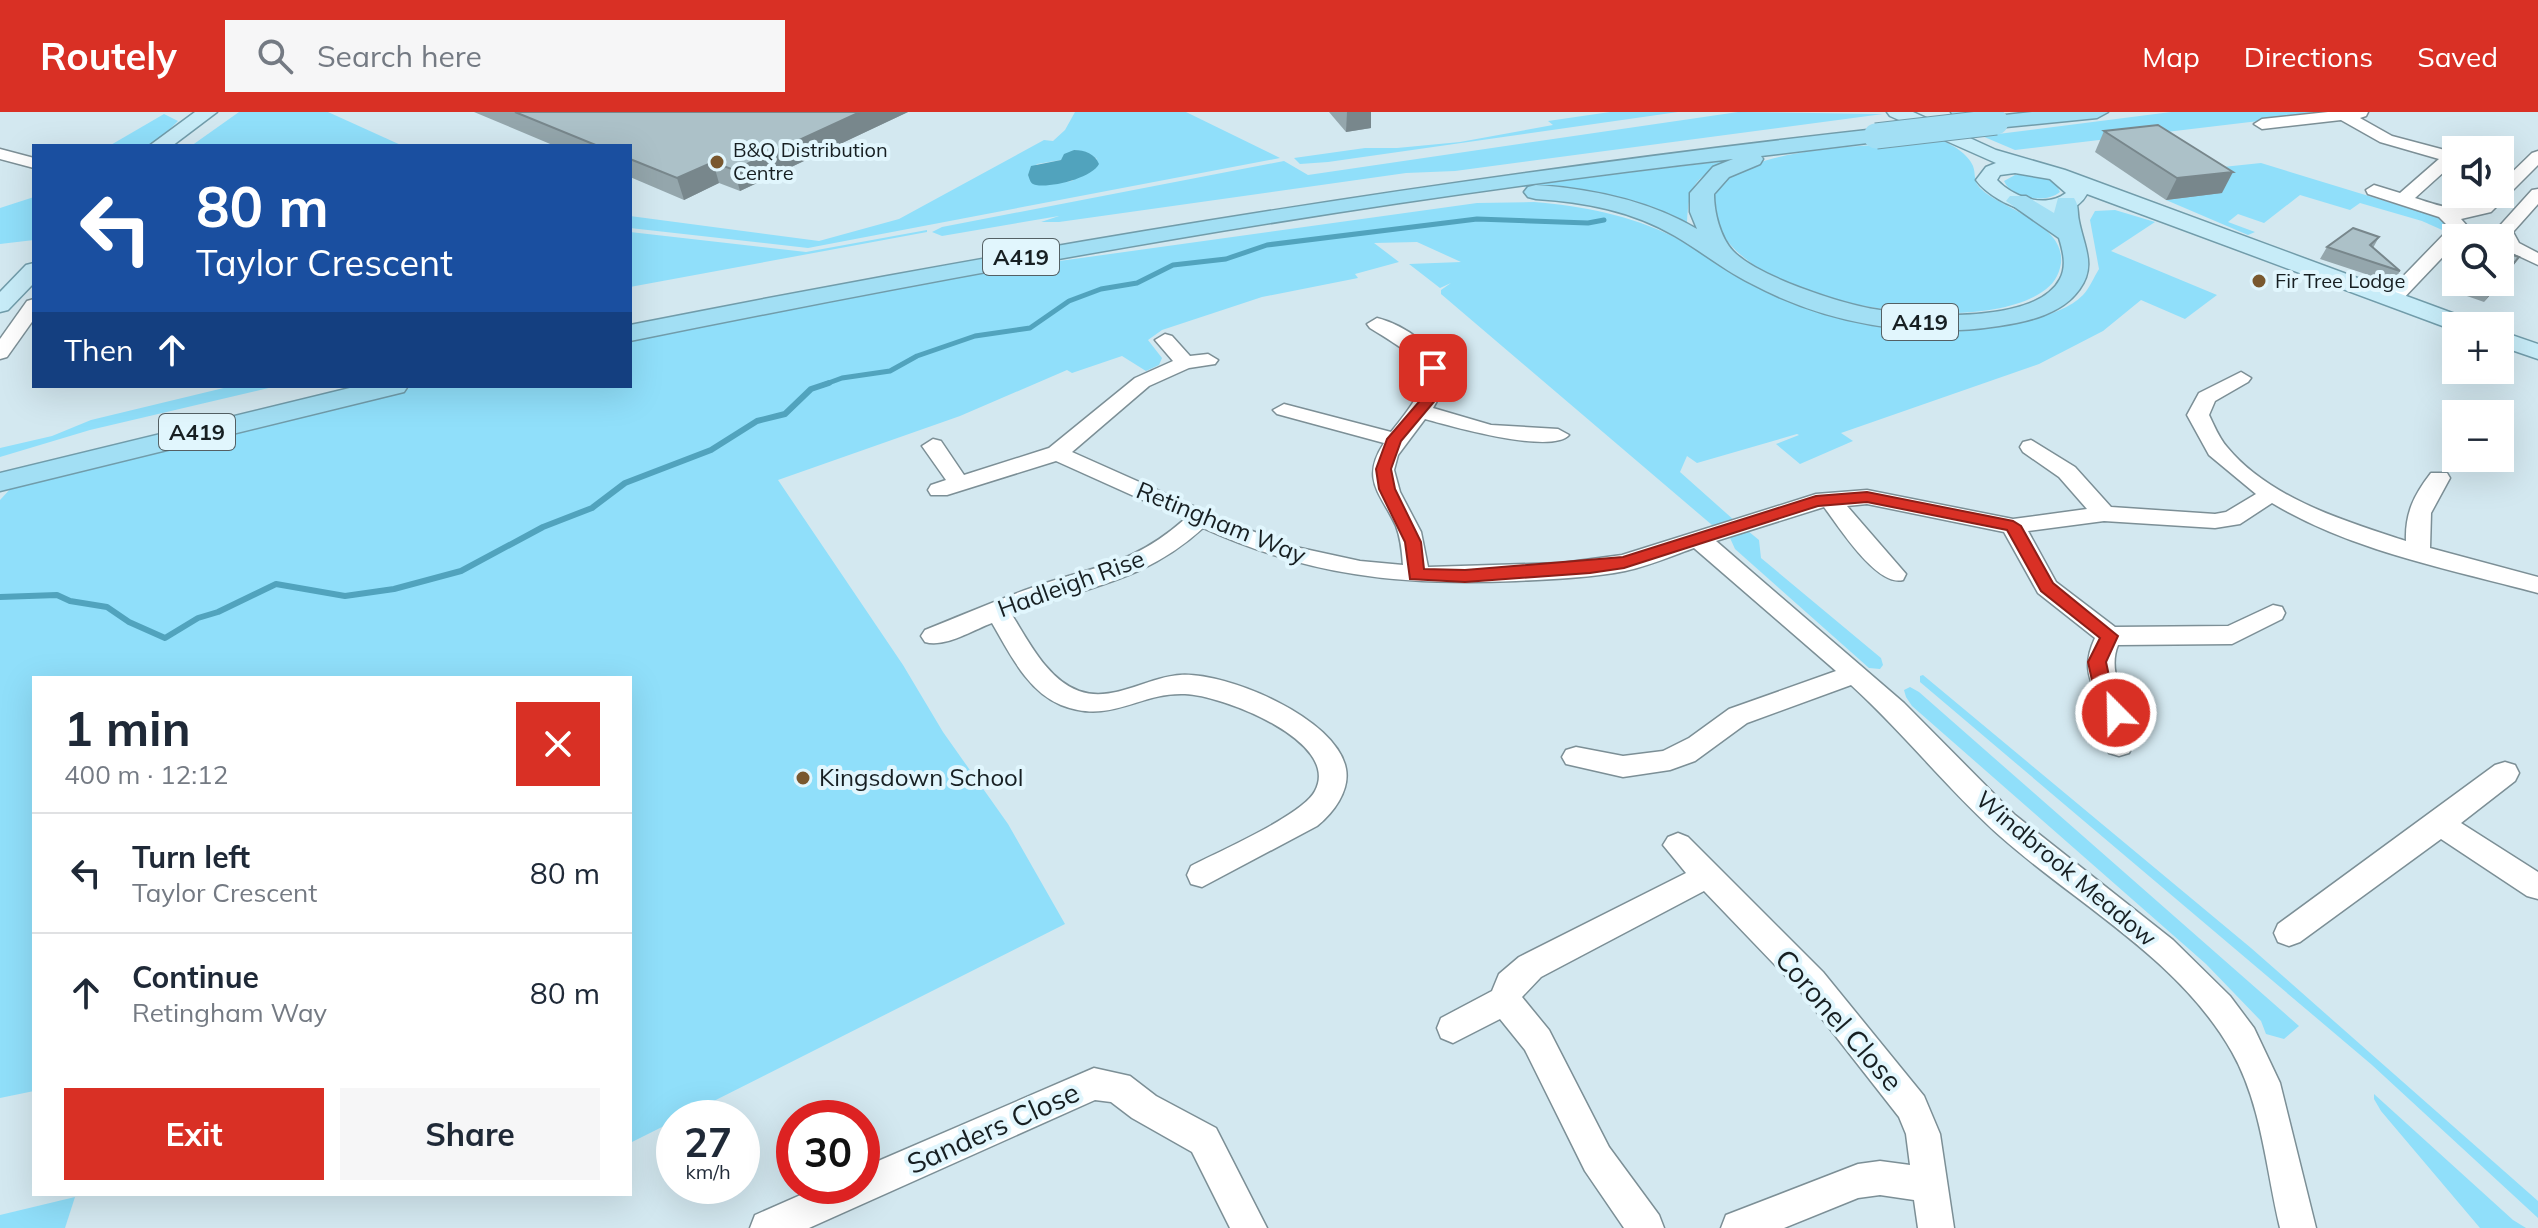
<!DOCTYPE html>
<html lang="en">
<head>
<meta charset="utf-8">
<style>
  :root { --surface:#fff; --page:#f6f6f7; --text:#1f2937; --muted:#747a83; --line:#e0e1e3; --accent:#d93025 }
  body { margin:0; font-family:Mulish,sans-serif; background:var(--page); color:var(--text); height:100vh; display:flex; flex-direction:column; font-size:30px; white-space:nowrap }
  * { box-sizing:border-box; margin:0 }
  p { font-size:26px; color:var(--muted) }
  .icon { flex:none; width:44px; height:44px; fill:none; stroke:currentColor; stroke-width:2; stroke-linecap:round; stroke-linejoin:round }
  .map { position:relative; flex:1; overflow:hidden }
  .sheet { position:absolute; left:32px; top:564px; width:600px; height:520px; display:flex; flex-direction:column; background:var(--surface); border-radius:0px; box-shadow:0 8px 32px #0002 }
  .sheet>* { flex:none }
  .hud { position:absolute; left:32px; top:32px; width:600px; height:244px; border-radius:0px; box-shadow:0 8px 32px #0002; background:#1a4fa0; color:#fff; overflow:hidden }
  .fabs { position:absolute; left:2442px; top:24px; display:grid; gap:16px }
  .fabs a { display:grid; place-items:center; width:72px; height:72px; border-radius:0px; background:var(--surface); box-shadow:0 8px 32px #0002; font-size:40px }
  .speed { position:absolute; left:656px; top:988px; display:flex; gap:16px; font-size:40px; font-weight:700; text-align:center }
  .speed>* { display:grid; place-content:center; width:104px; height:104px; border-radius:50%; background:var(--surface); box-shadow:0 8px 32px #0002; line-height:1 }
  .speed small { font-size:20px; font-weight:400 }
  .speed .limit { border:12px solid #d22; background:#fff; color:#111 }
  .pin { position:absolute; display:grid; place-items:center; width:68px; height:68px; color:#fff; margin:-34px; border-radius:16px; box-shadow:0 4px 12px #0006 }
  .me { position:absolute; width:88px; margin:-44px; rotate:337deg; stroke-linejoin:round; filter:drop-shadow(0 0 6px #0008) }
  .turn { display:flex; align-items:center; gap:28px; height:168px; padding:0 32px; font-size:36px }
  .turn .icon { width:104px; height:104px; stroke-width:2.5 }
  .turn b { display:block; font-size:56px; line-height:68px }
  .then { display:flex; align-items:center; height:76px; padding:0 32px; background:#0003; gap:16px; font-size:30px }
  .round { display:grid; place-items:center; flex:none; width:84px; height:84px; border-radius:0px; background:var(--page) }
  .headline { display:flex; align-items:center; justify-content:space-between; height:136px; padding:0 32px }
  h1 { font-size:48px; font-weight:700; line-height:60px }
  .button { display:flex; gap:16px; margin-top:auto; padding:16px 32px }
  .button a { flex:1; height:92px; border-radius:0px; background:var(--accent); color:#fff; font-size:32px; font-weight:700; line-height:92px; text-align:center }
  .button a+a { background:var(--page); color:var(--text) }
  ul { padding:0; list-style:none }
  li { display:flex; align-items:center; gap:24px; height:120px; padding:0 32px; border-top:2px solid var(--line) }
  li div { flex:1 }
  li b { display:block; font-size:30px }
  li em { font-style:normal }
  header { display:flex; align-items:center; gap:48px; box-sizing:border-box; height:112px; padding:0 40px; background:var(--accent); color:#fff }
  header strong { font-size:38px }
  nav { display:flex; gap:44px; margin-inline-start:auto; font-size:28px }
  .search { width:560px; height:72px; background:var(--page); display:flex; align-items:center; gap:20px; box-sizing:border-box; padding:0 28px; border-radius:0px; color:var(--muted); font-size:30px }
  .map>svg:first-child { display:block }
  .green { fill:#90dffa; fill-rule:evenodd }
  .water { fill:#51a3bd }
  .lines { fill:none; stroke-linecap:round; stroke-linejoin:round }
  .stream-far1 { stroke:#51a3bd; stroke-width:5 }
  .stream { stroke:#51a3bd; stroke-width:6 }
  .minor-casing { stroke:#7c8f96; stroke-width:3 }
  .major-casing { stroke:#719caa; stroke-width:3 }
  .highway-casing { stroke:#719caa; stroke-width:3 }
  .minor { fill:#fff; fill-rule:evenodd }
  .major { fill:#c7ecf8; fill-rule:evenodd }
  .highway { fill:#a2dff4; fill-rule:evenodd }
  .highway-bridge-casing { stroke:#719caa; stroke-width:27; stroke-linecap:butt }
  .highway-bridge { stroke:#a2dff4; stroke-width:25 }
  .wall { fill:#94a6ac }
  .shaded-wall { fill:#78878c }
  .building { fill:#acc1c8; stroke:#78878c; stroke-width:2 }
  .route { fill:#d93025; stroke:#8d1f18; stroke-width:2 }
  .poi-dot { fill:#79582f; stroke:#e1f6fd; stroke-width:3 }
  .labels { text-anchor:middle; stroke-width:8; stroke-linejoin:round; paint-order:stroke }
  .far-poi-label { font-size:20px; fill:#171f22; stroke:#e1f6fd; text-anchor:start }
  .shield { fill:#e1f6fd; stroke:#546064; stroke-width:2 }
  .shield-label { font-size:22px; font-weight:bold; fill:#171f22 }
  .street-label { font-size:24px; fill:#171f22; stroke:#e1f6fd }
  .poi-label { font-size:24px; fill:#171f22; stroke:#e1f6fd; text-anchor:start }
  .near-street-label { font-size:28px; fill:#171f22; stroke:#e1f6fd }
</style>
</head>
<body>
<header>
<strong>Routely</strong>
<div class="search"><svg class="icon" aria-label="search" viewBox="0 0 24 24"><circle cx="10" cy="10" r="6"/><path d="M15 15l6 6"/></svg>Search here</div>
<nav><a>Map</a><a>Directions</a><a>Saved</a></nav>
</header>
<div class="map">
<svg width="2538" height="1116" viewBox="0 0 2538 1116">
  <rect width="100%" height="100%" fill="#d3e8f0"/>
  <!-- green -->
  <g class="green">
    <path d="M239,0H328L403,34H191Z"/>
    <path d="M1075,0H1186L1280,46L808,136L630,116V104L819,129L899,107L1044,28L1053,29L1065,18ZM1074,38L1088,41L1097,47L1072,69L1037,73L1028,63L1037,52L1061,48Z"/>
    <path d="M1610,0H1678L1328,50L1300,52L1294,46L1365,36H1397L1460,30L1553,13L1548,9Z"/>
    <path d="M1738,0L1883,2L1455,59L1406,61L1059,110H1041L1059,104L942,124L932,120L942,115L1284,49L1308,63Z"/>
    <path d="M2171,0H2335L2015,38L1982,24Z"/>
    <path d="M164,2L178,9L153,34H109Z"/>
    <path d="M1940,28C1952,32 1968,42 1973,54C1976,62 1973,69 1980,76C2001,97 2065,111 2061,151C2059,164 2053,173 2042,180C1972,228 1725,193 1712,95C1709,74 1731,61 1749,54C1804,33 1881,34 1940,28Z"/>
    <path d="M1726,49C1694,69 1689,71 1687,111L1628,88L1516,74Z"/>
    <path d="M2261,51L2444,107L2452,118L2449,121L2422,109L2360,91L2350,98L2300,83L2264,111L2238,102L2228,110L2255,120L2248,123L2166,88L2221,80L2156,62Z"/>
    <path d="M2015,63C2031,62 2054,64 2060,80C2045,92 2012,87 2004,69Z"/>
    <path d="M34,85V128L0,132V96Z"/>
    <path d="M1534,90C1582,94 1630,103 1674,125C1705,140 1732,162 1763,178C1839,215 1934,231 2016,211C2038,205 2067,200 2083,183C2089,177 2094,165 2099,157L2090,108L2095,99L2115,98L2155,110L2111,139L2217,183L2185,207L2141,188L2103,219L2039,252L1841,321L1853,329L1800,352L1776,332L1799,323L1797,322L1697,351L1687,344L1680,360L1735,409L1712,413L1441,182V178L1451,171L1440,176L1409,152L1461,150L1417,130L1374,131L1399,150L1355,162L1358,166L1262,185L1162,218L1148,228L1162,246L1159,253L1146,259L1122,244L1072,261L1067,258L960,304L778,368L903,553L943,620L1008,712L1065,812L680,1006H674V1009L630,1031V566H34V979L0,986V388L13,374L418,274H630V228L995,158L1477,91Z"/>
    <path d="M927,118V120L630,175V120L806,140Z"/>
    <path d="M232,274H277L90,318L0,345V336L52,324L91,308Z"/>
    <path d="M1748,419L1759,428L1761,446L1881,546L1883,553L1880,557L1869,556L1735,437L1730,426Z"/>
    <path d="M1923,563L2251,836L2538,1089V1106L2372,953L1920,570V564Z"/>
    <path d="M1910,575L1919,580L2299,914L2284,927L2266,922L2261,909L2206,852L1912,594L1906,585L1904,578Z"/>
    <path d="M2374,982L2513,1108L2526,1116H2480L2381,999L2374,987Z"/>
    <path d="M75,1085L65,1116H0V1103Z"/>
  </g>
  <!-- water -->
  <path class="water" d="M1074,38C1085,38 1095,42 1099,52C1092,66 1051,76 1036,73C1030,72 1030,68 1028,63L1031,54L1061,48L1064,42Z"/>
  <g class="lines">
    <!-- stream-far1 -->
    <path class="stream-far1" d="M823,273L842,266L890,259L917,244L975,224L1030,216L1069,189L1101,177L1137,171L1173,153L1226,147L1267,133L1477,107L1588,111L1604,108"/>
    <!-- stream -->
    <path class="stream" d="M0,485L57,483L70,489L107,495L129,510L165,526L198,506L218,500L276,472L345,484L394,477L461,459L543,415L592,396L625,371L711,338L757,309L785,302L811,277L829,271"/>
    <defs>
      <g id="minor">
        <path d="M2328,0H2368L2366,4L2360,6L2392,24L2456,41V49L2415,86C2443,95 2466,105 2490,82H2500V72L2532,41L2538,39V53L2491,100L2461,107L2469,116L2460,126H2456V131L2399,191H2385L2383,187L2385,183L2450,116L2439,105L2368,82L2366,78L2374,73L2400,81L2439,47L2380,30L2341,8L2262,17L2254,12L2262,7Z"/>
        <path d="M0,37L34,46V56L0,47Z"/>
        <path d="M2538,77V92L2513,120L2519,131L2538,141V153L2506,138L2495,119L2532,78Z"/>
        <path d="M34,187V207L7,245L0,247V227L27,189Z"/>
        <path d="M1377,206C1402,212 1444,238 1445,267C1445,277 1438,287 1433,296L1491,313L1558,317L1569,323C1551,343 1450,314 1425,307L1398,343L1394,358L1400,380L1421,420L1428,455L1562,451L1622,443L1816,382L1867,378L2013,407L2087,397L2059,365L2023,340L2020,335L2023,330L2031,328L2075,355L2111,395L2215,402L2226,400L2256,382L2209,343L2187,303L2199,281L2241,260L2251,266L2248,270L2215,289L2209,303C2214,313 2219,326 2227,335C2270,387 2345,409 2406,429C2405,401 2414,383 2431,361H2447L2450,366L2431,401L2430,436L2538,465V481C2449,457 2352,439 2272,391L2240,412L2215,416L2104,409L2028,419L2056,470L2115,515L2228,514L2273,493L2282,495L2285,501L2282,507L2232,532L2118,533C2102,573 2148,606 2129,641L2119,644L2109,641C2104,631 2107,622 2105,611C2099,575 2077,565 2095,526L2038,481L2004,420L1867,392L1847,394L1906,462L1903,468C1877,475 1839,415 1824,395L1716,429L1904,591L2015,703L2173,828L2230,884L2254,916L2280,971L2316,1116H2280C2266,1058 2262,993 2232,940C2180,848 2078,793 2001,725C1948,678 1904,621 1851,573L1747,611L1695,649L1670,658L1623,665L1566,652L1562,645L1566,638L1576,635L1623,644L1663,639L1689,626L1729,597L1836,559L1694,436C1672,444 1648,454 1625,459C1589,466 1552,467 1516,469C1401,474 1309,464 1203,416C1143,471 1085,474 1012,503C1029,530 1047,567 1079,579C1113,591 1147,565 1180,563C1227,560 1337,606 1346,657C1350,679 1333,701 1317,714L1202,775L1191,772L1187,763L1191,754C1218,740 1303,703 1315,679C1342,629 1221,583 1185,582C1139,580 1111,613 1061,593C1027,579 1009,540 992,511C973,518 945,536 925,530L921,524L925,518C965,502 1005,484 1046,471C1105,452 1136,450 1185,407L1056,349L947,383H931L928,378L931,373L946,368L922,334L933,327L941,329L964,363L1049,336L1135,266L1173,249L1155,228L1165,222L1172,224L1190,244L1208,242L1218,248L1215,252L1189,256L1149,274L1072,340L1229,410L1291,434L1360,449L1403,453C1402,440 1401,427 1396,414C1381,381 1360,368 1384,331L1277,302L1273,298L1284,292L1391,320C1440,260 1432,254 1370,216L1367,212Z"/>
        <path d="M2505,650L2515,653L2519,661L2515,669L2461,711L2538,760V787L2527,784L2441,727L2300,830L2289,834L2278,830L2274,821L2278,812L2495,653Z"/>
        <path d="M1678,721L1688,725L1823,860L1924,984L1940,1022L1954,1116H1918L1914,1088L1880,1083L1858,1086L1784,1116H1721L1726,1103L1858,1052L1880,1049L1910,1053L1906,1022L1899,1005L1801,880L1704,779L1541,865L1522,885L1549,918L1609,1035L1659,1103L1664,1116H1624L1585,1059L1525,938L1500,907L1453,931L1441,926L1437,916L1441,906L1492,879L1499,862L1519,845L1686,761L1663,733L1668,725Z"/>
        <path d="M1094,956L1130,964L1156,984L1216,1016L1267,1116H1230L1192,1040L1132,1006L1111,990L1095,988L809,1116H750L755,1103L821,1074H862V1056Z"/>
      </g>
      <g id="major">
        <path d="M195,0H217L172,34H149Z"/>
        <path d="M1887,0H1913L1996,38L2065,58L2474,209L2478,214H2456V219L2087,82C2066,120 1996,96 1976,68L1986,55L1996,51L1890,4ZM2015,61L2050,67L2066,81C2045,97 2013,85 1997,68L2000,63Z"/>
        <path d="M34,151V171L8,198L0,200V180L26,153Z"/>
        <path d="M2500,219L2538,232V247L2500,234Z"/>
      </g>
      <g id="highway">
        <path d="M1951,0H1978L1967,6L1954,5Z"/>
        <path d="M2032,0H2108L2097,6L1996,16L1985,10L1996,4Z"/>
        <path d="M1876,17L1884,19L1887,24L1884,29L1761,44L1763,47L1760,52L1729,65L1714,82C1714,100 1720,125 1733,139C1758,165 1844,193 1880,198C1921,205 2037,212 2060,167C2067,154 2063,139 2059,126L2006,89L2010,84H2026L2054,101L2058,86H2074C2079,93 2077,100 2079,109C2084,135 2097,154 2079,178C2062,202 2027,210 1999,214C1915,227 1827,212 1752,172C1725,159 1701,139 1675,124C1632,99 1585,90 1536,87L1528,85L1524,80L1528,75L1536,73C1592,77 1648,88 1697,117L1690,100V81L1713,55L1733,47C1363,89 995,155 630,229V213C1043,131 1457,64 1876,17Z"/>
        <path d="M358,274H408L404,280L0,379V361Z"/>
      </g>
    </defs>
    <!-- minor casing -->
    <use href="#minor" class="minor-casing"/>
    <!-- major casing -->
    <use href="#major" class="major-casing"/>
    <!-- highway casing -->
    <use href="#highway" class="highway-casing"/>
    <!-- minor -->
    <use href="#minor" class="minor"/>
    <!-- major -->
    <use href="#major" class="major"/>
    <!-- highway -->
    <use href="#highway" class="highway"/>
    <defs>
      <path id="highway-bridge" d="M1876,24L1996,10"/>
    </defs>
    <!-- highway-bridge casing -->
    <use href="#highway-bridge" class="highway-bridge-casing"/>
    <!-- highway-bridge -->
    <use href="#highway-bridge" class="highway-bridge"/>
  </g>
  <!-- wall -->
  <g class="wall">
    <path d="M474,0H908L740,79L719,71L684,88L630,65V34H555Z"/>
    <path d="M1329,0H1371V16L1346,20Z"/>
    <path d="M2104,19L2222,81L2166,88L2095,40Z"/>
    <path d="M2379,125L2373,136L2400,159L2393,171L2320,147L2327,135Z"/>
    <path d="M2507,163L2484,190L2447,177L2456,164V170H2500Z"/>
  </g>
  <!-- shaded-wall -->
  <g class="shaded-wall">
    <path d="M860,0H908L740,79L734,58Z"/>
    <path d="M1347,0H1371V16L1346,20Z"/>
    <path d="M713,50L719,71L684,88L677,66Z"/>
    <path d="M2233,60L2222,81L2166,88L2177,66Z"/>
    <path d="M2519,145L2507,163L2484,190L2497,172L2500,170Z"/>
  </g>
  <!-- building -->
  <g class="building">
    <path d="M515,0H860L734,58L713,50L677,66L630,47V34H598Z"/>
    <path d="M2158,13L2233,60L2177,66L2104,19Z"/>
    <path d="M2353,116L2379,125L2370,133L2400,159L2327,135Z"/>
    <path d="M2500,139L2519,145L2500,168Z"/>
  </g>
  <!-- route -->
  <path class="route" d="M1433,252L1440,256L1442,275L1438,285L1401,329L1391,357L1395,377L1421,430L1424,457L1465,458L1623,445L1816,384L1867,380L2013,409L2021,414L2053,471L2118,524L2106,550L2111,573L2125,601L2123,606H2109L2093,573L2088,550L2100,526L2041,479L2007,418L1867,390L1818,394L1624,456L1590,461L1465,470L1410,467L1405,430L1379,377L1376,357L1387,327L1424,284L1427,275L1426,256Z"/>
  <!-- markers -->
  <g class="poi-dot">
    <circle cx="717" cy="50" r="8"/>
    <circle cx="2259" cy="169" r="8"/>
    <circle cx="803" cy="666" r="8"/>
  </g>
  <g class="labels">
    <!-- far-poi labels -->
    <g class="far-poi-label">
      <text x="733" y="45">B&amp;Q Distribution<tspan x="733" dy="23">Centre</tspan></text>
      <text x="2275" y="176">Fir Tree Lodge</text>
    </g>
    <!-- shield labels -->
    <g class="shield">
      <rect x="983" y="127" width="76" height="36" rx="6"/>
      <rect x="1882" y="192" width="76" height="36" rx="6"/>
      <rect x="159" y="302" width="76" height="36" rx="6"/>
    </g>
    <g class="shield-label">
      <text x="1021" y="153">A419</text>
      <text x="1920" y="218">A419</text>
      <text x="197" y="328">A419</text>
    </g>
    <!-- street labels -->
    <g class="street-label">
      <text transform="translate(1221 411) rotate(22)" y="8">Retingham Way</text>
      <text transform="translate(1071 472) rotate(-20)" y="8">Hadleigh Rise</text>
      <text transform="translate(2066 757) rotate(40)" y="8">Windbrook Meadow</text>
    </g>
    <!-- poi labels -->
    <g class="poi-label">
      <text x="819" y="674">Kingsdown School</text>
    </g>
    <!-- near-street labels -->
    <g class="near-street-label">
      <text transform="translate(1839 908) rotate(49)" y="10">Coronel Close</text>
      <text transform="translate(993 1016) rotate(-24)" y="10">Sanders Close</text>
    </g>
  </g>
</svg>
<div class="fabs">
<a><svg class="icon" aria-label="sound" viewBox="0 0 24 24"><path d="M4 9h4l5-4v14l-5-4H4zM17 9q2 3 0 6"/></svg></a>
<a><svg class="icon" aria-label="search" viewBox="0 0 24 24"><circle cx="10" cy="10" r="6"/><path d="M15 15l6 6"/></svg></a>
<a>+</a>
<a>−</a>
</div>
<div class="speed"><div>27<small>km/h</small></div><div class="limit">30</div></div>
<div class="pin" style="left:1433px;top:256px;background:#d93025"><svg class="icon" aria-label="arrive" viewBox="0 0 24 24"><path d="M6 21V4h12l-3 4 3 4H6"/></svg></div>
<svg class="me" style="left:2116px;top:601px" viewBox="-20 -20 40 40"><circle r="17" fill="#d93025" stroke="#fff" stroke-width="3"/><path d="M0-11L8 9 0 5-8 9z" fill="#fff"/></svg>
<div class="hud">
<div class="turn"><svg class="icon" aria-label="left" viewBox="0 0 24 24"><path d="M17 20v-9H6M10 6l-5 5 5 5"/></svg><div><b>80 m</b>Taylor Crescent</div></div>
<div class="then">Then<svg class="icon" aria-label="ahead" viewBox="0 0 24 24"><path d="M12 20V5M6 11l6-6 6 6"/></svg></div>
</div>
<section class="sheet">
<div class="headline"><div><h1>1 min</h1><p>400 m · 12:12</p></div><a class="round" style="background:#d93025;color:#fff"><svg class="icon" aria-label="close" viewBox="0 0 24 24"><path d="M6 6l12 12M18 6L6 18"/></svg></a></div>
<ul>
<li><svg class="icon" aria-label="left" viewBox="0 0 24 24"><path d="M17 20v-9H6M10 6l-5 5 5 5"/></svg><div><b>Turn left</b><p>Taylor Crescent</p></div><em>80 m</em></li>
<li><svg class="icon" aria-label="ahead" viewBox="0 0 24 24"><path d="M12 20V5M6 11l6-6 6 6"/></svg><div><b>Continue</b><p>Retingham Way</p></div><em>80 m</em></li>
</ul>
<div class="button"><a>Exit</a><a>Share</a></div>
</section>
</div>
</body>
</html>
